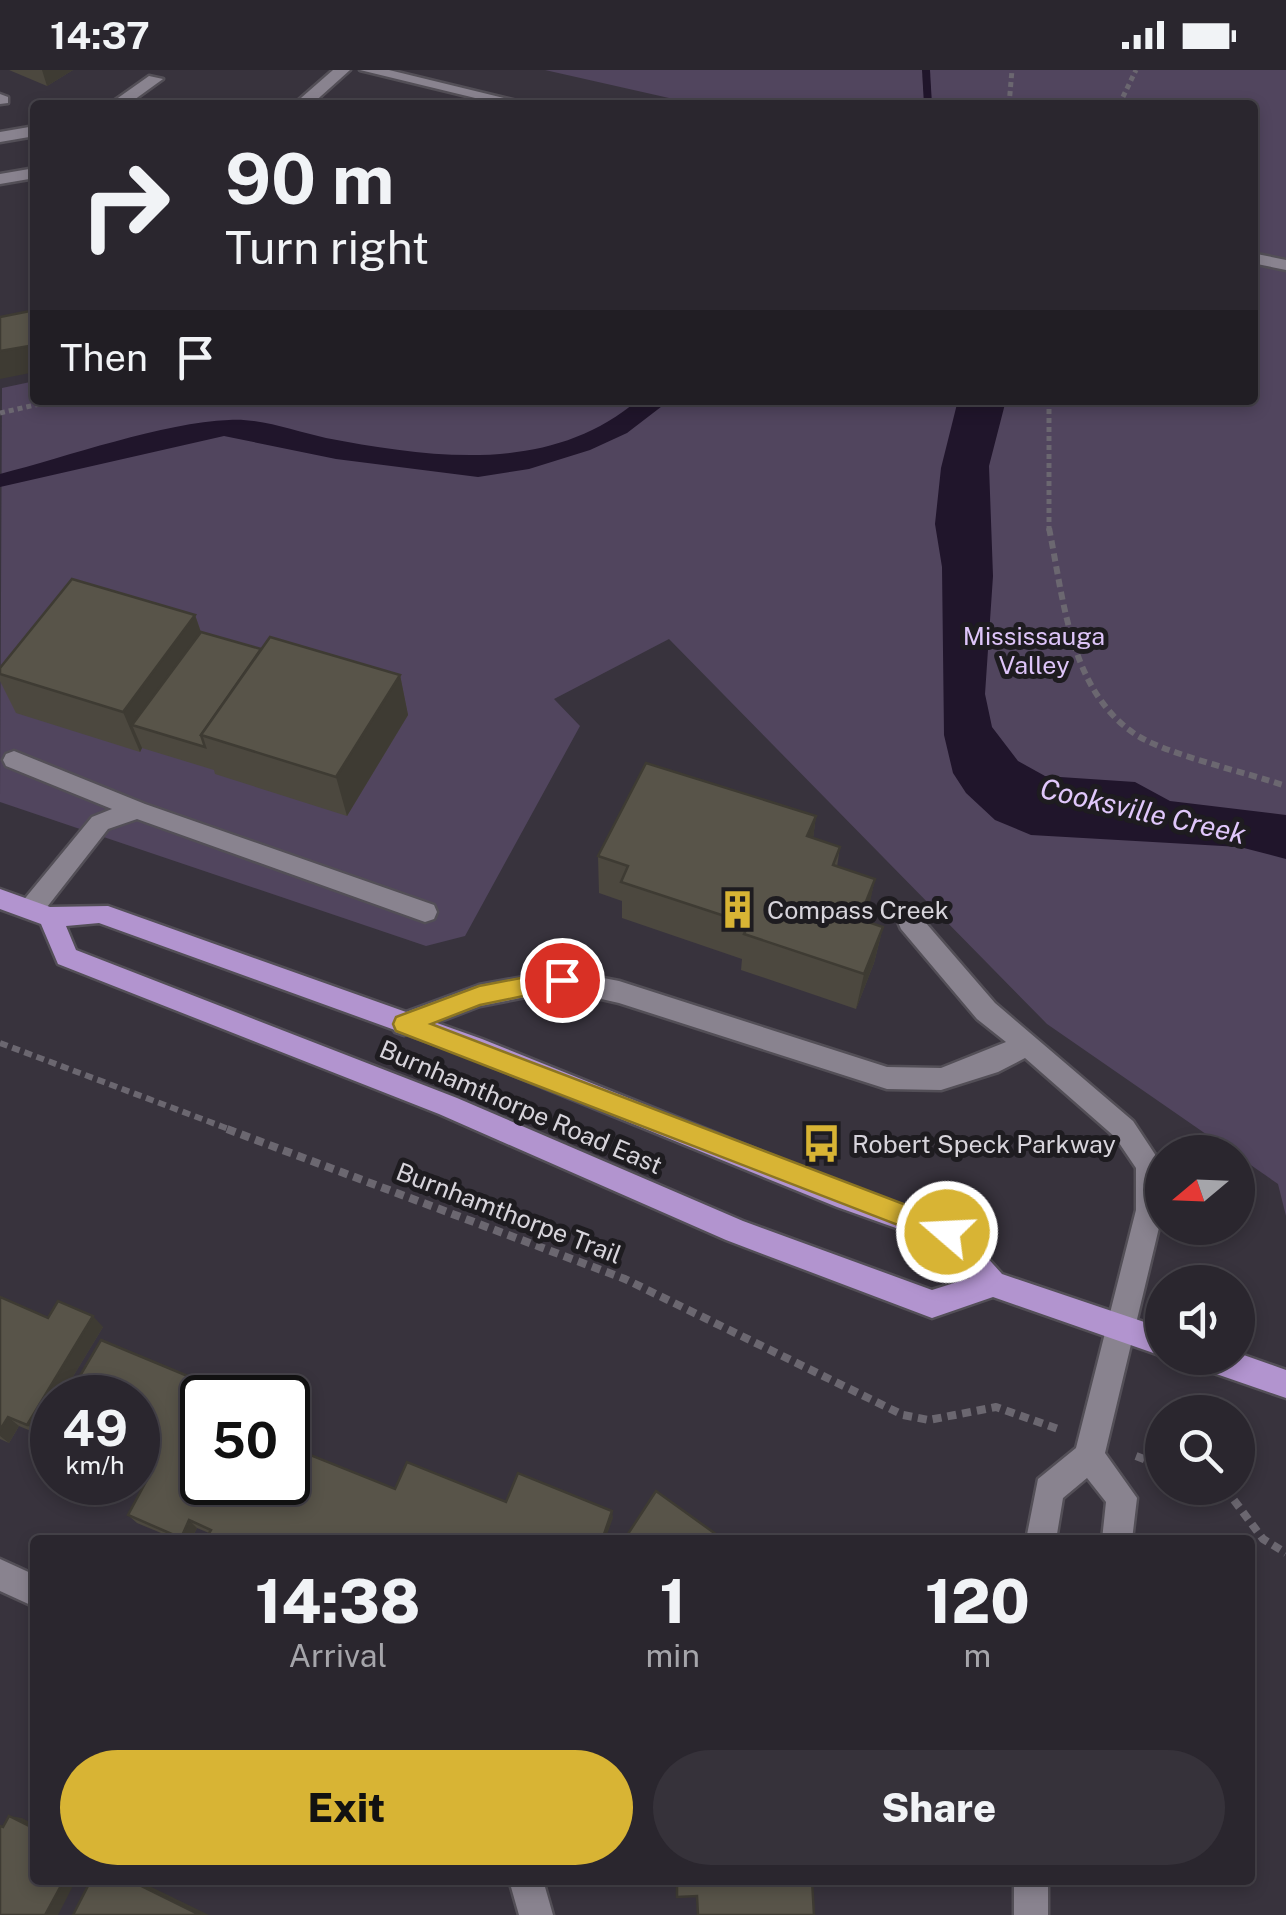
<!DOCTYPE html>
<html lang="en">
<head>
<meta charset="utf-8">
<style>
  :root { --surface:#2a262e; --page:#36323a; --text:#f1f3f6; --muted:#a5a5aa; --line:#46434a; --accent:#d8b434 }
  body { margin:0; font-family:"Public Sans",sans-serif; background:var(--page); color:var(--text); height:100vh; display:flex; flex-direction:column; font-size:38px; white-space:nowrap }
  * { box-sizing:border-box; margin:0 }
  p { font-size:32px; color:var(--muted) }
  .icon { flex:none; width:55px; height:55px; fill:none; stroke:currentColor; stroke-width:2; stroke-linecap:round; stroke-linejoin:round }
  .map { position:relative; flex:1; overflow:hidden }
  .details { position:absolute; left:30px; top:1465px; width:1225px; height:350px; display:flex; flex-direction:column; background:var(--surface); border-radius:10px; box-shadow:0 5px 15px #0003,0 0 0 2px var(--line) }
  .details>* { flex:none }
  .banner { position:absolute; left:30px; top:30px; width:1228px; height:305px; border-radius:10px; box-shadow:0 5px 15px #0003,0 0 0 2px var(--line); background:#2a262e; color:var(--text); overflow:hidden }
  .needle { width:65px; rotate:251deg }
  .controls { position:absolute; left:1145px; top:1065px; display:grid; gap:20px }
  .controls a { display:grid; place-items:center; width:110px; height:110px; border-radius:50%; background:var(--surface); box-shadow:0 5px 15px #0003,0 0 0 2px var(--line); font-size:50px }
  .speed { position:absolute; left:30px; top:1305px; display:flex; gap:20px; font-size:50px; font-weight:700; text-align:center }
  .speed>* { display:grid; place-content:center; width:130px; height:130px; border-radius:50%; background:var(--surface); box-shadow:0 5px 15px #0003,0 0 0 2px var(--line); line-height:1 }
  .speed small { font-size:25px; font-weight:400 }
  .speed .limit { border:5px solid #111; border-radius:15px; background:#fff; color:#111 }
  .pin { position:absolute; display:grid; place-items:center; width:85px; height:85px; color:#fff; margin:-42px; border:5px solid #fff; border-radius:50%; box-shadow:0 2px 10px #0007 }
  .me { position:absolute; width:110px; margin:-55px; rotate:289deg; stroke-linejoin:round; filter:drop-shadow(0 0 8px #0008) }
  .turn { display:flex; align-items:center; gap:35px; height:210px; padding:0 30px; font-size:45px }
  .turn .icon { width:130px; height:130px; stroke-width:2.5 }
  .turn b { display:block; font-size:70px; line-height:85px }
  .then { display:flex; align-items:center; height:95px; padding:0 30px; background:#0003; gap:20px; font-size:38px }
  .eta { display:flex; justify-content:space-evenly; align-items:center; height:170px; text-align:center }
  .eta b { font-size:60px; font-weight:800; line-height:70px }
  .primary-button { display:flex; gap:20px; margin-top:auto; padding:20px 30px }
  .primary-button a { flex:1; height:115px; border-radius:60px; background:var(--accent); color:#111; font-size:40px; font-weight:800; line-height:115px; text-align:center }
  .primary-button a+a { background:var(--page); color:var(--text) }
  .status { display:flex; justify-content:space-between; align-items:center; height:70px; padding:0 50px; background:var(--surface); direction:ltr }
  .status svg { height:28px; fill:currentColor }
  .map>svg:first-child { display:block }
  .green { fill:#51455e }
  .water { fill:#20152b }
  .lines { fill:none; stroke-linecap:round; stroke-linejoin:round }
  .stream { fill:#20152b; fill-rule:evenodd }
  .minor-casing { stroke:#534f57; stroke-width:5 }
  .major-casing { stroke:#534f57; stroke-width:5 }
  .path-far2 { stroke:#6b6770; stroke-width:5; stroke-dasharray:5 4; stroke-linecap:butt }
  .path-far1 { stroke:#6b6770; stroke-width:6; stroke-dasharray:8 5; stroke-linecap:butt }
  .path { stroke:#6b6770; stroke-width:8; stroke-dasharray:9 6; stroke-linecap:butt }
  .minor { fill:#89838f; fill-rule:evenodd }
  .major { fill:#b294cf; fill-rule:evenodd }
  .wall { fill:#4c483f }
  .shaded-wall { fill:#3e3b33 }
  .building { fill:#585449; stroke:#3e3b33; stroke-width:2.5 }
  .route { fill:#d8b434; stroke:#8c7522; stroke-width:2.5 }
  .labels { text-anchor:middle; stroke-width:10; stroke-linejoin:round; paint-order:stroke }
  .park-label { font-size:25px; fill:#dec5f9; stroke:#1e1c20 }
  .poi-label { font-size:25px; fill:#d7d4db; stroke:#1e1c20; text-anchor:start }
  .street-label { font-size:25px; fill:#d7d4db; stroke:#1e1c20 }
  .water-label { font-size:28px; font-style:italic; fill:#e0c7fb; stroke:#1e1c20 }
</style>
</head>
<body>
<div class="status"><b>14:37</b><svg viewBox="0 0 49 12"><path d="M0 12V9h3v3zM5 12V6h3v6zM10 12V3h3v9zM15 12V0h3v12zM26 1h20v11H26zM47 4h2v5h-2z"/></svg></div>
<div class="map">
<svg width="1286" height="1845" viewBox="0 0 1286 1845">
  <rect width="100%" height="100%" fill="#38333d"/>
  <!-- green -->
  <path class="green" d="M545,0H1286V1146L1278,1114L1047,954L669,569L554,629L580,656L465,866L426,876L0,732L2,318L35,311V330H1252V35H700Z"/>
  <!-- water -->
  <g class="water">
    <path d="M638,330H670L627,363L590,380L529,399L478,407L336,389L224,366L0,417V404C66,387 165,352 229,350C262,348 294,361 326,368C432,388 550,405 638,330Z"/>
    <path d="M958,330H1006L989,396L993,506L985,624L992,657L1018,691L1045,706L1135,712L1170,731L1286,745V789L1240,777L1031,765L995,750L966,723L953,703L944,665L942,497L935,454L941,398Z"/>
  </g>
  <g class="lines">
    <!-- stream -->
    <path class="stream" d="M922,0H930L932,35H924Z"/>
    <defs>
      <g id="minor">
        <path d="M333,0H350L311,35H293Z"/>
        <path d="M360,0H389L533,35H504Z"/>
        <path d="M149,6L163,9L127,35H108Z"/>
        <path d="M0,24L8,27V33L0,34Z"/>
        <path d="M35,56V66L0,72V62Z"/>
        <path d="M35,98V108L0,114V104Z"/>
        <path d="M1252,183L1286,190V200L1252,193Z"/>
        <path d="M14,681L145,734L434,835L437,842L434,849L425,852L137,749L108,759L40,846H22L19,839L22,832L92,747L112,739L6,696L3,690L6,684Z"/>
        <path d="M910,842L919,845L995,933L1133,1051L1162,1095V1145L1105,1383L1137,1428L1132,1470H1102L1106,1432L1087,1408L1063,1428L1056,1470H1026L1038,1409L1076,1378L1136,1140V1098L1115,1067L1025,988L998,1002L941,1020L887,1019L619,933L562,920L480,936L404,965L395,962L391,954L395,946L479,915L562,900L619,911L887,997L941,998L1006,972L977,949L901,859L898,852L901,845Z"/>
        <path d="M0,1489L35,1505V1537L0,1521Z"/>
        <path d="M509,1810H543L553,1845H519Z"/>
        <rect x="1014" y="1810" width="34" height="35"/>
      </g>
      <g id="major">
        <path d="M0,819L50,837L108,836L482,969L850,1117L957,1154L1002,1204L1162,1258V1286L993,1227L932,1248L726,1170L439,1044L58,894L41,854L0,839ZM99,853L464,985L837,1137L938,1173L970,1208L932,1220L743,1151L457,1028L76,880L66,856Z"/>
        <path d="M1238,1283L1286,1300V1328L1199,1298L1195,1288H1238Z"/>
      </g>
    </defs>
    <!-- minor casing -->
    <use href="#minor" class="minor-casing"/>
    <!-- major casing -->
    <use href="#major" class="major-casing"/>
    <!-- path-far2 -->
    <g class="path-far2">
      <path d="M1009,35L1012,0"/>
      <path d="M1119,35L1136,0"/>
      <path d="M1049,330V461"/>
      <path d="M0,343L57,330"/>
    </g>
    <!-- path-far1 -->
    <g class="path-far1">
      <path d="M1049,458C1064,531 1070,623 1138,666C1169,685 1248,703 1286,716"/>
      <path d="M0,973L234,1061"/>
    </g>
    <!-- path -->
    <g class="path">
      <path d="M227,1059L625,1209L903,1345L929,1350L996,1337L1058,1359"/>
      <path d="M1136,1386L1162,1396"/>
      <path d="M1225,1418L1263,1469L1286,1483"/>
    </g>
    <!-- minor -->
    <use href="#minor" class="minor"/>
    <!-- major -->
    <use href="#major" class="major"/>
  </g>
  <!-- wall -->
  <g class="wall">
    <path d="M9,0H73L47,16Z"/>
    <path d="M195,545L201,562L261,579L400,605L408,645L347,746L215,704L214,700L142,678L140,682L16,643L0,611V604Z"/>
    <path d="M816,746L813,768L840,777L837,797L875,809L865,851L883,857L874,893L856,939L741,900L742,889L622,848V831L599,823L598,786Z"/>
    <path d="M0,1227L48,1248L103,1257L38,1364L19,1356L9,1373L0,1369Z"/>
    <path d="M138,1328L202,1412L395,1419L506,1432L613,1448L209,1463L197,1458L191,1470H178L137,1453L128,1445L148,1408L138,1404Z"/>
  </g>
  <!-- shaded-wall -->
  <g class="shaded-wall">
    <path d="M42,0H73L47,16Z"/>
    <path d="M35,275V302L0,309V281Z"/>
    <path d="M195,545L209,586L132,655L142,678L140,682L123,642Z"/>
    <path d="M400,605L408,645L347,746L336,707Z"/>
    <path d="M816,746L811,784L807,766Z"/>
    <path d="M875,809L867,846L852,885L859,849Z"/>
    <path d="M883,857L874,893L856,939L864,904Z"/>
    <path d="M93,1246L103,1257L60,1328H52V1340L38,1364L27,1355Z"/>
    <path d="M8,1347L19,1356L9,1373L0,1366V1360Z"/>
    <path d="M612,1441L613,1448L605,1470H602Z"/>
    <path d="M189,1450L197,1458L191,1470H183L181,1468Z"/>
    <path d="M9,1746L22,1748L35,1755V1759Z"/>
    <path d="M64,1810H76L58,1845H45Z"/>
    <path d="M129,1810H137L209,1845H200Z"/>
  </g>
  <!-- building -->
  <g class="building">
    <path d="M35,240V275L0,281V247Z"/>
    <path d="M72,509L195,545L123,642L0,604V598Z"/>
    <path d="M201,562L261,579L201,665L205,677L132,655Z"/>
    <path d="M270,567L400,605L336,707L201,665Z"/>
    <path d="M646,693L816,746L807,766L840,777L833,795L875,809L859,849L883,857L864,904L744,864L749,854L621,812L628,796L598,786Z"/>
    <path d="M0,1227L48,1248L58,1231L93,1246L27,1355L8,1347L0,1360Z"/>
    <path d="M101,1270L231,1324L229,1328H202V1412H288V1376L395,1419L407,1392L506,1432L518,1403L612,1441L602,1470H205L211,1460L189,1450L181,1468L128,1445L150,1404L138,1399V1328H67Z"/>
    <path d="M656,1421L724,1470H624Z"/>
    <path d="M9,1746L35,1759V1810H64L45,1845H0V1756L3,1757Z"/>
    <path d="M91,1810H129L200,1845H73Z"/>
    <path d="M677,1810H812L814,1845H698L697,1826L677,1827Z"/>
  </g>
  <!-- route -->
  <path class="route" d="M562,900L574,910L571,916L480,935L431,954L956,1154L960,1162L956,1171L947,1174L396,961L393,954L396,947L479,916Z"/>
  <!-- icons -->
  <defs>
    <symbol id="building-bare" viewBox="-9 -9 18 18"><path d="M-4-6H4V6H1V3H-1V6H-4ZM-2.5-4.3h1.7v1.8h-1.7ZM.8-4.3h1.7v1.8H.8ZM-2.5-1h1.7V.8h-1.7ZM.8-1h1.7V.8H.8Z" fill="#d8b434" stroke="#1e1c20" stroke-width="2.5" paint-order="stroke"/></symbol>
    <symbol id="bus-bare" viewBox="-9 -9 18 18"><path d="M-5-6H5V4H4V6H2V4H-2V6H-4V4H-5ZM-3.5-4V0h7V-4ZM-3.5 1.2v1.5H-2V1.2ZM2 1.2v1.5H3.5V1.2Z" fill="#d8b434" stroke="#1e1c20" stroke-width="2.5" paint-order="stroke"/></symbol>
  </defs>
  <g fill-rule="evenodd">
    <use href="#building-bare" x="710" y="812" width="55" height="55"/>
    <use href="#bus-bare" x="794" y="1046" width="55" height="55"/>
  </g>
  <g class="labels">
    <!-- park labels -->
    <g class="park-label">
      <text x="1034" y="575">Mississauga<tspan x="1034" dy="29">Valley</tspan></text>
    </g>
    <!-- poi labels -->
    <g class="poi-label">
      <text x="767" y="849">Compass Creek</text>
      <text x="852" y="1083">Robert Speck Parkway</text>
    </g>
    <!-- street labels -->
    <g class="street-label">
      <text transform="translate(521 1037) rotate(23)" y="9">Burnhamthorpe Road East</text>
      <text transform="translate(509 1143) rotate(21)" y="9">Burnhamthorpe Trail</text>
    </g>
    <!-- water labels -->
    <g class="water-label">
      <text transform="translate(1143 741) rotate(13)" y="10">Cooksville Creek</text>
    </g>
  </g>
</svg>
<div class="controls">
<a><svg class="needle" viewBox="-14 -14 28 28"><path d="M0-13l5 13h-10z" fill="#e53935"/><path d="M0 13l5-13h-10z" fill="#a5a5aa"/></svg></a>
<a><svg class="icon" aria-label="sound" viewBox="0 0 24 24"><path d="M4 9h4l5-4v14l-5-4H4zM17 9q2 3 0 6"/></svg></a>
<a><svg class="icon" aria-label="search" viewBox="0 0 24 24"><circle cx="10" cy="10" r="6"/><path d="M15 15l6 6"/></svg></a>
</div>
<div class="speed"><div>49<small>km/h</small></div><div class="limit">50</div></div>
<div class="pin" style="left:562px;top:910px;background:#d93025"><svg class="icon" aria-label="arrive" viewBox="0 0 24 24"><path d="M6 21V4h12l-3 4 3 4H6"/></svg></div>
<svg class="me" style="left:947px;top:1162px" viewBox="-20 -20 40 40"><circle r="17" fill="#d8b434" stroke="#fff" stroke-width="3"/><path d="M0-11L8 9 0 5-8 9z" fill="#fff"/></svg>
<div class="banner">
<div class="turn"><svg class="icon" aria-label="right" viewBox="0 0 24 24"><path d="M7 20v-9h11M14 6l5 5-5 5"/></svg><div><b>90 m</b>Turn right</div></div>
<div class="then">Then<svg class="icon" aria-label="arrive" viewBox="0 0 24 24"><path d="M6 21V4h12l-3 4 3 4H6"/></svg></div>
</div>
<section class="details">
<div class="eta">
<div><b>14:38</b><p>Arrival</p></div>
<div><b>1</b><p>min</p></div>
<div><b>120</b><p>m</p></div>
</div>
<div class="primary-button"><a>Exit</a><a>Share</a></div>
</section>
</div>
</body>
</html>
